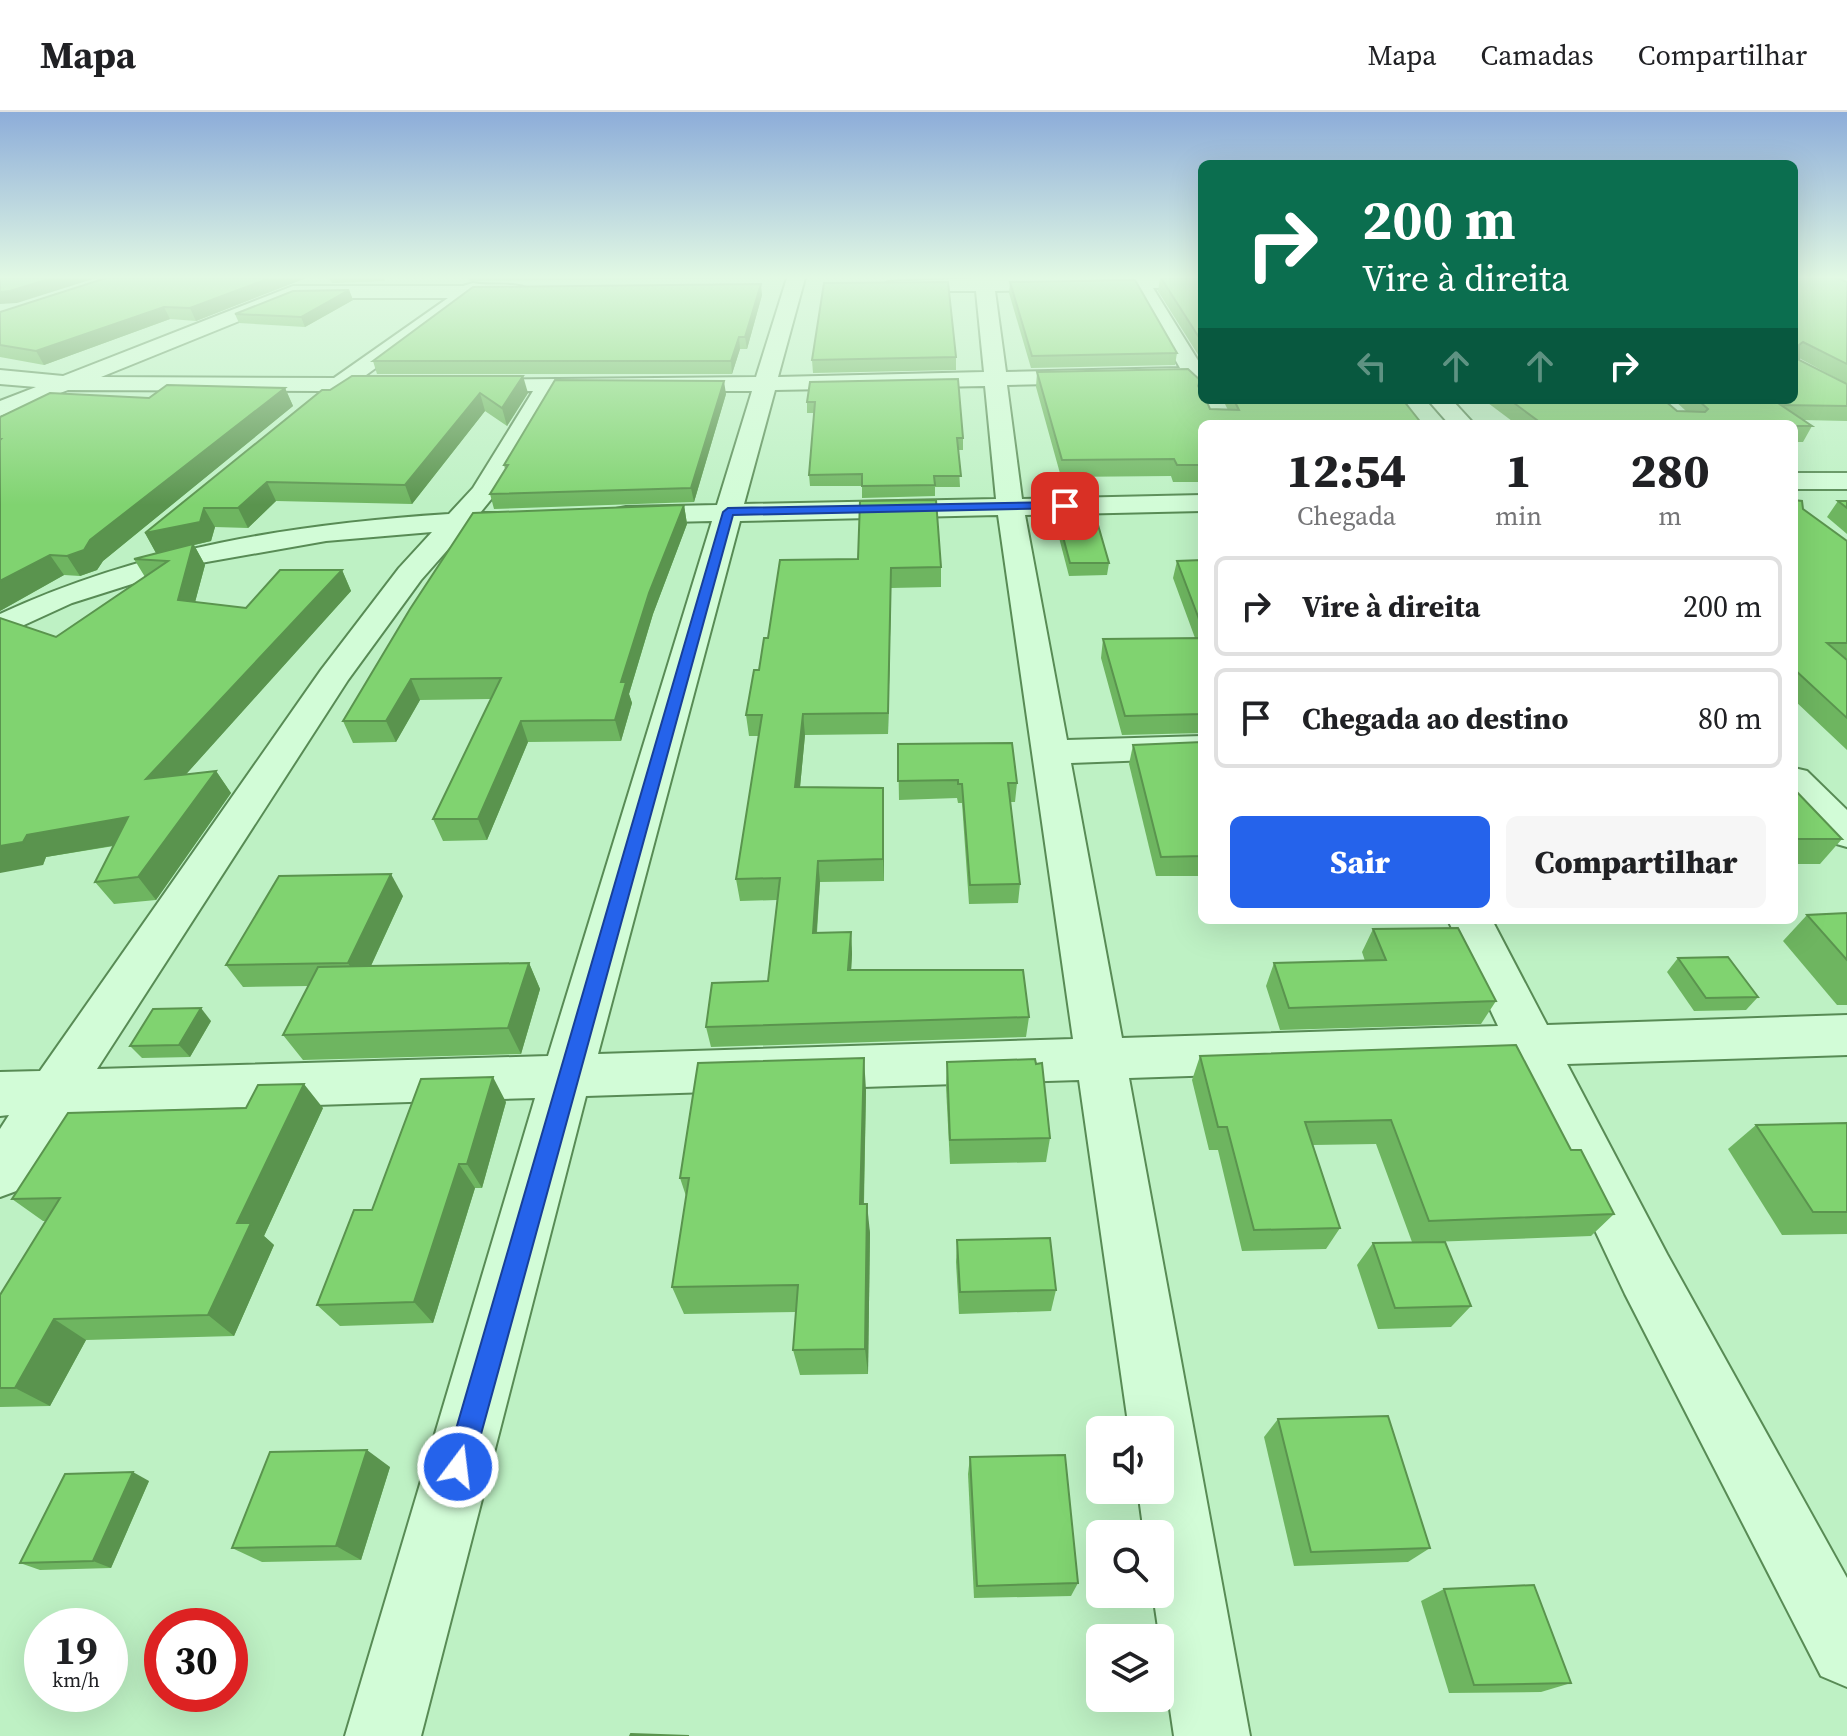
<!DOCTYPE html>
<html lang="pt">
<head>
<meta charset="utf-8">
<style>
  :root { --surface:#fff; --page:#f6f6f6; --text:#202124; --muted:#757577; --line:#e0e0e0; --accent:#2563eb }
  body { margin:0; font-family:"Source Serif 4",serif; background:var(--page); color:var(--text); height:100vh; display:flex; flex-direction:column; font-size:30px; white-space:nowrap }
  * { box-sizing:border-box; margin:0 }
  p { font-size:26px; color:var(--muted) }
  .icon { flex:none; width:44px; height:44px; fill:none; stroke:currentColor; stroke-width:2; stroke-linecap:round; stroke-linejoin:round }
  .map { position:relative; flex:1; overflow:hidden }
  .drawer { position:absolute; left:1198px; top:308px; width:600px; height:504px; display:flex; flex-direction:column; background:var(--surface); border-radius:12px; box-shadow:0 8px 32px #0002 }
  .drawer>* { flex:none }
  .hud { position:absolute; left:1198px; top:48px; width:600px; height:244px; border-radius:12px; box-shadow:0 8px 32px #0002; background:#0b6e4f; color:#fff; overflow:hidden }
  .fabs { position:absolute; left:1086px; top:1304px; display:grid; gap:16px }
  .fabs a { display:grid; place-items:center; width:88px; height:88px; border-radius:12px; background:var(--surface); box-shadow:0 8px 32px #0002; font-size:40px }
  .speed { position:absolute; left:24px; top:1496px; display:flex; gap:16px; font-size:40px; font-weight:700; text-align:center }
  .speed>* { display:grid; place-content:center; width:104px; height:104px; border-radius:50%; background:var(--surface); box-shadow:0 8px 32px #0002; line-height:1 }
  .speed small { font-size:20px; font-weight:400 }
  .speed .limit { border:12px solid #d22; background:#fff; color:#111 }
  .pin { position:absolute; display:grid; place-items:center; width:68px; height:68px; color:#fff; margin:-34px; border-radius:16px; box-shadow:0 4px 12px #0006 }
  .me { position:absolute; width:88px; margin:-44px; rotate:15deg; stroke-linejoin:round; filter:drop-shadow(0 0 6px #0008) }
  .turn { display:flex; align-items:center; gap:28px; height:168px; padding:0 32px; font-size:36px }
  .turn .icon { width:104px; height:104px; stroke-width:2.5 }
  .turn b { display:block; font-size:56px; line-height:68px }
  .lanes { display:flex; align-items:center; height:76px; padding:0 32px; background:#0003; justify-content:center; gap:40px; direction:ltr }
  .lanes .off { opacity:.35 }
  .eta { display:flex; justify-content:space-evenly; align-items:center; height:136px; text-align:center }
  .eta b { font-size:48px; font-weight:800; line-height:56px }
  .button { display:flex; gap:16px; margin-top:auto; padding:16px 32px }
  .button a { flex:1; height:92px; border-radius:12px; background:var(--accent); color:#fff; font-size:32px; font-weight:800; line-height:92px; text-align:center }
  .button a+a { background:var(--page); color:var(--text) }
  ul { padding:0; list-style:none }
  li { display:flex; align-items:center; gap:24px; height:100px; margin:0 16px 12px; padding:0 16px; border:4px solid var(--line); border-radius:12px }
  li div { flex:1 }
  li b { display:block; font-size:30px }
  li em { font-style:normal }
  header { display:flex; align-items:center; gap:48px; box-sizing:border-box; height:112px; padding:0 40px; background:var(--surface); border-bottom:2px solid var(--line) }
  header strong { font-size:38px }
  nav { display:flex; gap:44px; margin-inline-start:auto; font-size:28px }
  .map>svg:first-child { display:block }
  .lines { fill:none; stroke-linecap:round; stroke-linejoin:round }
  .minor-casing { stroke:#588b55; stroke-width:4 }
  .minor { fill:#d2fcd7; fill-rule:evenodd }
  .wall { fill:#6eb560 }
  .shaded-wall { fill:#5a944e }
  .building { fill:#80d370; stroke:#5a944e; stroke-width:2 }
  .route { fill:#2563eb; stroke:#184099; stroke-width:2 }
</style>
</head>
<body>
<header>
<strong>Mapa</strong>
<nav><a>Mapa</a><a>Camadas</a><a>Compartilhar</a></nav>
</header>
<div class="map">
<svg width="1847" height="1624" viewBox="0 0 1847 1624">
  <rect width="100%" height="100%" fill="#bef1c4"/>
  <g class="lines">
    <defs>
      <g id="minor">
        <path d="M787,166H805L778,265L984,260L976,179H882L879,175L888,170L975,166H1202V175L1153,176L1202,255V282L1194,280L1187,269L1007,273L1022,387L1202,383V399L1025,403L1067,628L1202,624V646L1071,651L1122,926L1498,914L1448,808H1492L1547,913L1847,903V943L1567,952L1667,1142L1847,1466V1575L1821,1564L1625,1182L1517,953L1129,966L1250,1624H1174L1153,1482H1160V1422H1144L1138,1378H1160V1318H1129L1079,968L586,984L421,1624H345L535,986L69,1001L19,1078L0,1085V1017L9,1003L0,1004V960L40,959L321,558L399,456L432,420L326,429L195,452L72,491L0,524V502C143,436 293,412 449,402L473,376L533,279L465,280L457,278L454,273L457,268L756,265ZM1135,176L1180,256L1006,260L995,179ZM985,274L996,387L744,392L775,278ZM555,279H752L717,393L626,395L616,397L612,403L616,409L626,411L712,409L548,944L97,957L348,568L421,468L465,418L530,415L540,413L544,407L540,401H480L497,380ZM998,403L1073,927L598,942L740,409Z"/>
        <path d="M473,171C489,175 520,168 533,180L524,186H472L362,266L408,268L411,273L408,278L334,283L325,279L68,278L0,304V289L36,275L0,272V258L63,264L293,174H463ZM296,186H448L334,266L101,265Z"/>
        <path d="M1428,288H1452L1474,312H1449Z"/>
        <rect x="1794" y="361" width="53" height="16"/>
        <path d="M1794,656L1807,659L1847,698V735L1833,731L1794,691Z"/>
      </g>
    </defs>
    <!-- minor casing -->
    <use href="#minor" class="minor-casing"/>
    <!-- minor -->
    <use href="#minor" class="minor"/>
  </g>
  <!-- wall -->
  <g class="wall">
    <path d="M306,166L196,209L170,207L44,253L0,245V200Z"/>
    <path d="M329,166H384L385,169L332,171Z"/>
    <path d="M468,166H767L470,169Z"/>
    <path d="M1160,166H1202V249L1158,179Z"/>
    <path d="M1794,166L1847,170V272L1799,246V248L1847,272V309L1803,308L1812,314L1803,330H1794V312H1516L1484,288H1664L1677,299H1686L1674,288H1794Z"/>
    <path d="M1010,170L1177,241L1175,253L1031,256L1009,181Z"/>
    <path d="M349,178L353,188L305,215L239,211L235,202Z"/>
    <path d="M762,183L747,237H740L732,262H377L373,249Z"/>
    <path d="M956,245V258L813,261L812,248Z"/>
    <path d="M1037,260L1200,268L1199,275L1210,297L1228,298L1223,288H1403L1202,312V370H1173L1171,364L1061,365L1036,275Z"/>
    <path d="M810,270L963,326V338H958L960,375H935V384L862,386V374H810L809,363L815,301H807V290Z"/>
    <path d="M285,276L293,294L103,449L97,458L80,464L64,463L0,499V305L149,286Z"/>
    <path d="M322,278L528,281L507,314L485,299L412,392L276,389L248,416L215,415L211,429L194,433L205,453L195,490L246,496L342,458L351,479L186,662L216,659L231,681L156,788L114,792L95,770L114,734L46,745L43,753L56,525L145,465L134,447L156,441L145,421Z"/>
    <path d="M726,282L694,390L494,397L490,382L505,357L504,353Z"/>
    <path d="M1794,388L1803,397L1847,429V638L1794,588Z"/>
    <path d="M1838,389H1847V422L1827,405Z"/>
    <path d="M684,393L687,412L653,502L629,582L632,591L621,629L528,630L487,728L443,729L433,707L491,587L420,588L396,630L353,631L343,609Z"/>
    <path d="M1058,406L1109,451L1107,463L1069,464L1057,418Z"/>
    <path d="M780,448L941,455V475L891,476L888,622L805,623L800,675L884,698V769L820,770L817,821L851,820L852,842L851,858L1029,905L1026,925L711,935L706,915L768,869L777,788L740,789L736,767L759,624H749L746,603L768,526Z"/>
    <path d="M1202,448V621L1122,623L1101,546L1103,527L1195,526L1173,466L1177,449Z"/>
    <path d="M1202,630V764H1156L1129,652L1133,633Z"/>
    <path d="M898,632L1017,671L1015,690H1010L1020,772L1018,791L969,792L962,691H958L957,686L899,688Z"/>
    <path d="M1794,677L1842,727L1820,752H1794Z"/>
    <path d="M403,784L371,854L529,851L540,877L521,942L303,948L283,923L309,874L243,875L226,853Z"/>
    <path d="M1847,801V893H1837L1783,829L1807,803Z"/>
    <path d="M1373,817L1496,889L1481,912L1280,918L1266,874L1274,851L1365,849L1362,840Z"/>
    <path d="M1678,846L1758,885L1746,898L1694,899L1667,860Z"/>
    <path d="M211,909L190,945L142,946L130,934Z"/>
    <path d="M1200,944L1571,1038L1614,1102L1591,1124L1431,1130L1471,1194L1451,1215L1378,1217L1357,1153L1373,1131L1412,1130L1376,1032L1313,1033L1340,1116L1326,1137L1242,1139L1218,1038H1209L1192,968Z"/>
    <path d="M947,950L1050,1026L1046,1050L950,1052L946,975Z"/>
    <path d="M866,978L864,1092L870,1121L868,1262L800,1263L793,1238L796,1200L684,1202L672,1175L686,1084L680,1066Z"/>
    <path d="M506,990L482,1076H475L433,1211L340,1214L317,1193L372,1098Z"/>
    <path d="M323,996L264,1124L274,1133L234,1224L86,1228L50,1294L0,1295V1183L46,1109H43L12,1087Z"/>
    <path d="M1847,1011V1122L1782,1123L1728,1037L1756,1013Z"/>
    <path d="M957,1128L1056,1178L1051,1199L959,1202L956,1150Z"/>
    <path d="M1278,1307L1430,1436L1408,1450L1294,1454L1264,1325Z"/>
    <path d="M970,1345L1078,1471L1071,1484L974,1486L968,1362Z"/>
    <path d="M390,1355L361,1448L262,1450L232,1436Z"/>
    <path d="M149,1369L111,1456L40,1458L20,1451Z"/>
    <path d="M1444,1477L1571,1571L1541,1580L1449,1581L1421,1489Z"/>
  </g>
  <!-- shaded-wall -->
  <g class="shaded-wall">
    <path d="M52,166H96L17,191L0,192V180Z"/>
    <path d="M270,166H306L196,209L190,196Z"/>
    <path d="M761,172L762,183L747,237L745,225Z"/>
    <path d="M349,178L353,188L305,215L301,205Z"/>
    <path d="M164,195L170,207L44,253L36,239Z"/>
    <path d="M739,225L740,237L732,262L731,249Z"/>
    <path d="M523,264L528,281L507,314L502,296Z"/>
    <path d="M724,269L726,282L694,390L691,376Z"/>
    <path d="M285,276L293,294L103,449L97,458L80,464L67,444L90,428Z"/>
    <path d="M480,281L485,299L412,392L405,373Z"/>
    <path d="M267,370L276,389L248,416L238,396Z"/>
    <path d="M684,393L687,412L653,502L629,582L632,591L621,629L615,608L621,570L649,481Z"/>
    <path d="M204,396L215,415L211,429L194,433L205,453L190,509L178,488L193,433L156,441L145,421Z"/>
    <path d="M50,443L64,463L0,499V469Z"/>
    <path d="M891,456V476L888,622V601Z"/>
    <path d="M342,458L351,479L162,689L146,667Z"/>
    <path d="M411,567L420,588L396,630L386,609Z"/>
    <path d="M803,602L805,623L798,696L795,675Z"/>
    <path d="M521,609L528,630L487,728L478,707Z"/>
    <path d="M216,659L231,681L156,788L138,765Z"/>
    <path d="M883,676L884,698V769L883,747Z"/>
    <path d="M128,705L146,728L46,745L43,753L0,761V734L27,723Z"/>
    <path d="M818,749L820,770L815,842L813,821Z"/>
    <path d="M391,762L403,784L362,873L348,851Z"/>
    <path d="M851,820L852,842L850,879L848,858Z"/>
    <path d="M529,851L540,877L521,942L508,916Z"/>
    <path d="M201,896L211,909L190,945L179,933Z"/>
    <path d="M864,946L866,978L863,1121L860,1092Z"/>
    <path d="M493,965L506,990L482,1076L467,1052Z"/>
    <path d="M304,972L323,996L264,1124L274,1133L234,1224L208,1203L237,1111Z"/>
    <path d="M459,1052L475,1076L433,1211L414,1190Z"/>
    <path d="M867,1092L870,1121L868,1262L865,1237Z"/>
    <path d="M54,1207L86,1228L50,1294L15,1276Z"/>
    <path d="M367,1338L390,1355L361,1448L336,1434Z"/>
    <path d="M133,1360L149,1369L111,1456L93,1449Z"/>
  </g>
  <!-- building -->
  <g class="building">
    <path d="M0,166H52L10,179L0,180Z"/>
    <path d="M106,166H270L190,196L164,195L36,239L0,233V200Z"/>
    <path d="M1161,166H1202V230Z"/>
    <path d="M1794,166H1837L1847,170V252L1803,230L1799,233V248L1847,272V294L1781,293L1812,314H1794V312H1561L1562,311H1541L1510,288H1664L1677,299L1705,300L1708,297L1698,288H1794Z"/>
    <path d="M1135,168L1177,241L1032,244L1010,170Z"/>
    <path d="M948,170L956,245L812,248L824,171Z"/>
    <path d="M761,172L745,225H739L731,249H373L473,175Z"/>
    <path d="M349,178L301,205L235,202L293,179Z"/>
    <path d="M1188,257L1200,268L1198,274L1202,281V288H1206L1210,297L1239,298L1234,288H1403L1422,312H1202V319H1201L1202,322V353H1177L1174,347L1062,348L1037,260Z"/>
    <path d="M352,264H523L502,296L480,281L405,373L267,370L238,396H204L200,410L145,421L322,278H330Z"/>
    <path d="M958,267L963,326H957L961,364H934L935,373L862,374V362L809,363L815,290H807L810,270Z"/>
    <path d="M555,268L724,269L691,376L490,382L508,353H504Z"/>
    <path d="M167,273L285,276L90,428L84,438L67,444L50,443L0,469V328L1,327H0V305L50,281L149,286Z"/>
    <path d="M936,388L941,455L891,456L888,601L803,602L795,675L883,676V747L818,749L813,821L851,820L848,858H1023L1029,905L706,915L712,871L768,869L780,766L736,767L762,603H746L754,558H759L764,526H768L780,448L858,447L860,389Z"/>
    <path d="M1794,388L1802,389L1803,397L1847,429V531H1827L1847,548V606L1794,557Z"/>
    <path d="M1838,389H1847V396Z"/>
    <path d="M684,393L649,481L621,570H626L615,608L521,609L478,707H433L501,566L411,567L386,609H343L410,497L473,401Z"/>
    <path d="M1058,406H1096L1109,451H1070Z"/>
    <path d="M193,432L178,488L246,496L280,458H342L146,667L216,659L138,765L95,770L128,705L27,723L23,730L0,734V506L56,525L168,449L134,447Z"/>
    <path d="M1202,448V515L1177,449Z"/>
    <path d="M1202,526V602L1125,604L1103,527Z"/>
    <path d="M1202,630V744L1161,745L1133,633Z"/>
    <path d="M1012,631L1017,671H1008L1020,772L970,773L962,672H958V668L898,669V632Z"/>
    <path d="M1794,677L1842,727H1794Z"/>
    <path d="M391,762L348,851L226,853L279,764Z"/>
    <path d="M1847,801V848L1807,803Z"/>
    <path d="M1458,816L1496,889L1289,896L1274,851L1386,848L1373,817Z"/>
    <path d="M1728,845L1758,885L1706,886L1678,846Z"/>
    <path d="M529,851L508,916L283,923L318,855Z"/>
    <path d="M201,896L179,933L130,934L153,897Z"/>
    <path d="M1516,933L1571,1038H1581L1614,1102L1429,1109L1391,1008L1305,1010L1340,1116L1254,1118L1227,1015H1218L1200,944Z"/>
    <path d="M864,946L860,1092H867L865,1237L793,1238L798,1173L672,1175L689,1066H680L698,951Z"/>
    <path d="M1035,947L1036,952L1042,951L1050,1026L950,1028L947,950Z"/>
    <path d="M493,965L467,1052H459L414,1190L317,1193L354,1098H372L421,967Z"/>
    <path d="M304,972L237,1111H251L208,1203L54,1207L15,1276H0V1183L60,1086L12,1087L68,1001L246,996L258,973Z"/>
    <path d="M1847,1011V1100H1813L1756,1013Z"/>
    <path d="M1050,1126L1056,1178L960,1180L957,1128Z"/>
    <path d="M1445,1130L1471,1194L1395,1196L1373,1131Z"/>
    <path d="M1388,1304L1430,1436L1311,1440L1278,1307Z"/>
    <path d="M367,1338L336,1434L232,1436L270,1340Z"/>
    <path d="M1065,1343L1078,1471L977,1474L970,1345Z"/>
    <path d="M133,1360L93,1449L20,1451L65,1362Z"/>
    <path d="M1534,1473L1571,1571L1474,1573L1444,1477Z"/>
    <path d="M631,1622L689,1624H630Z"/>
  </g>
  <!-- sky -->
  <linearGradient id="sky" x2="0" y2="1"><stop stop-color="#8dadd9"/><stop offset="0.42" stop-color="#e2f9e4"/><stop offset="1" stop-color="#e2f9e4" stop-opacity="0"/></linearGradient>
  <rect width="1847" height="393" fill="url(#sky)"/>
  <!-- route -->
  <path class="route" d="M1065,390L1069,396L733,403L472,1355L468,1364L458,1368L449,1364L445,1355L723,400L728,396Z"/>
</svg>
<div class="fabs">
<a><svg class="icon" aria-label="sound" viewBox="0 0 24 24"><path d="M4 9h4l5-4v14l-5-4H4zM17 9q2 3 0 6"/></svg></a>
<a><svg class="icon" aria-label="search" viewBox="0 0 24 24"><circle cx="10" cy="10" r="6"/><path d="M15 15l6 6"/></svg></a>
<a><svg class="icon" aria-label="layers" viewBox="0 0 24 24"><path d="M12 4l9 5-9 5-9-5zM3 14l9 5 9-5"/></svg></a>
</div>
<div class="speed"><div>19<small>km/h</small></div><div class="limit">30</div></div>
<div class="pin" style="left:1065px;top:394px;background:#d93025"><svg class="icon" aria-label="arrive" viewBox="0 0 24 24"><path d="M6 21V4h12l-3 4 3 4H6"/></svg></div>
<svg class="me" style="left:458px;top:1355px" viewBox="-20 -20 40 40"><circle r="17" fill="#2563eb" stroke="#fff" stroke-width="3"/><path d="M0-11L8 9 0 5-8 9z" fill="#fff"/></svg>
<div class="hud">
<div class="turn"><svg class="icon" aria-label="right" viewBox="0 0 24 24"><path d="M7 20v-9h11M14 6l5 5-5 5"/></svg><div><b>200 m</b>Vire à direita</div></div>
<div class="lanes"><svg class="icon off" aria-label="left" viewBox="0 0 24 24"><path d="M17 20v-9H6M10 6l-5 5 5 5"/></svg><svg class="icon off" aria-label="ahead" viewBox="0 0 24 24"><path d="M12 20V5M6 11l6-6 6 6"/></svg><svg class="icon off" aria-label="ahead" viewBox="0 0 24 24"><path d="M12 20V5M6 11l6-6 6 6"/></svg><svg class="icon" aria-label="right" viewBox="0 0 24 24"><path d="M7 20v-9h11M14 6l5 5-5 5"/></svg></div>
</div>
<section class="drawer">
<div class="eta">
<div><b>12:54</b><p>Chegada</p></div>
<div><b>1</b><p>min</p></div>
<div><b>280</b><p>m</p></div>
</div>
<ul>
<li><svg class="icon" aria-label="right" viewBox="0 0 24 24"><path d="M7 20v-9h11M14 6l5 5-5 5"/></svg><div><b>Vire à direita</b></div><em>200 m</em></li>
<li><svg class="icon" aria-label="arrive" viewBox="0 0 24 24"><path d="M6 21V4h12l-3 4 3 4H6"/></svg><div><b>Chegada ao destino</b></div><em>80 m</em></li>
</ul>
<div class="button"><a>Sair</a><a>Compartilhar</a></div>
</section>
</div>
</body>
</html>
